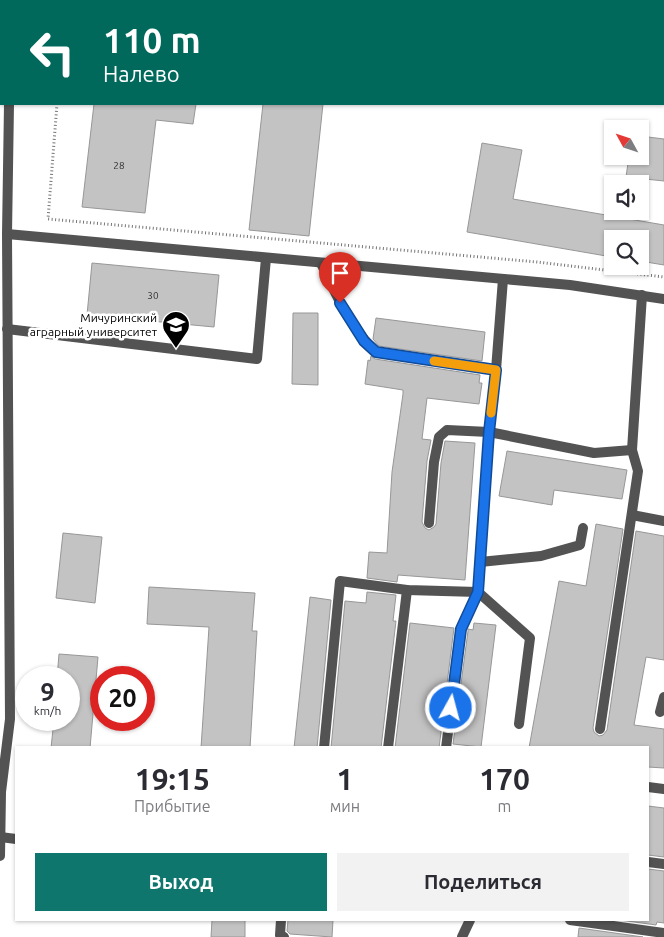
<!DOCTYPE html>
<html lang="ru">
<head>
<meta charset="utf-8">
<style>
  :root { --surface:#fff; --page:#f2f2f3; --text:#2b2b33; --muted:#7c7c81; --accent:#0f766e }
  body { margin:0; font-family:Ubuntu,sans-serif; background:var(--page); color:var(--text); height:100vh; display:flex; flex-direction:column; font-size:19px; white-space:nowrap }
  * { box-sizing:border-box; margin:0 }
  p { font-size:16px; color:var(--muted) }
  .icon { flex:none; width:28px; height:28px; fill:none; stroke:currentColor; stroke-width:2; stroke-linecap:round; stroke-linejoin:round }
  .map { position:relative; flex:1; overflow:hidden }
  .panel { position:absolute; left:15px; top:746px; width:634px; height:175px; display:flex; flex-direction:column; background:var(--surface); border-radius:0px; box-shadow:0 1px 4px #0004 }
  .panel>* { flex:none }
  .guide { position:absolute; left:0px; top:0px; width:665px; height:105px; box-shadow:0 1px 4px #0004; background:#00695c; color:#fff; overflow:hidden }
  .needle { width:32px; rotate:310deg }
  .tools { position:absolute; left:604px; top:120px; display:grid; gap:10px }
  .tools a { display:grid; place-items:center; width:45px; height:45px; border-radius:0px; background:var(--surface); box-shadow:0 1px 4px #0004; font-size:25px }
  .speed { position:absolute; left:15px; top:666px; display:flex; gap:10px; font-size:25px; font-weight:700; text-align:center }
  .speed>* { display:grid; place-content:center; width:65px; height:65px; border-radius:50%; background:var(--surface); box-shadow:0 1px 4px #0004; line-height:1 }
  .speed small { font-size:12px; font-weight:400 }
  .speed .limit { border:8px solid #d22; background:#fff; color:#111 }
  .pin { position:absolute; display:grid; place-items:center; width:42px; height:42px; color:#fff; margin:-51px -21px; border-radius:50% 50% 50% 0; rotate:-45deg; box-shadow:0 0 5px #0007 }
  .pin .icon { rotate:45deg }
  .me { position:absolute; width:55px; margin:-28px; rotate:7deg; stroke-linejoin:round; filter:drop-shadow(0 0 4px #0008) }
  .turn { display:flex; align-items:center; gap:18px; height:105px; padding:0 20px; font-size:22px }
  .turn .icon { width:65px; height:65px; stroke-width:2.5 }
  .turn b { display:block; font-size:35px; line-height:42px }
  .eta { display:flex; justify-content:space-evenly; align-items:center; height:85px; text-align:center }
  .eta b { font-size:30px; font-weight:600; line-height:35px }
  .cta { display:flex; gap:10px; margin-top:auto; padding:10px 20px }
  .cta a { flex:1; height:58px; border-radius:0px; background:var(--accent); color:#fff; font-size:20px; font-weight:600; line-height:58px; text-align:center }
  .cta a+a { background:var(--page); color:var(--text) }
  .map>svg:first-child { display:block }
  .building { fill:#c3c3c3; stroke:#979797 }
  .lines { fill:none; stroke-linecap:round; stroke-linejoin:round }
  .path { stroke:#757575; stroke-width:3; stroke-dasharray:1 2.5; stroke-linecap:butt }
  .service { stroke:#535353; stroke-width:10 }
  .minor { stroke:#535353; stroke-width:10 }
  .route-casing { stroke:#114b97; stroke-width:12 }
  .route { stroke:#1a73e8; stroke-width:9 }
  .slow { stroke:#f59e0b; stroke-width:9 }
  .labels { text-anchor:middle; stroke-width:5; stroke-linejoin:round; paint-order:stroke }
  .number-label { font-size:10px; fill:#313131 }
  .poi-label { font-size:12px; fill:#000; stroke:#fff; text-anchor:end }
</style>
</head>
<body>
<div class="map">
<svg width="664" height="937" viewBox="0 0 664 937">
  <rect width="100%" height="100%" fill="#fff"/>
  <!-- building -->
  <g class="building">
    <path d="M94,104H196L193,124L156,120L145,213L82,207Z"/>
    <path d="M263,104H323L309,236L249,230Z"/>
    <path d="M640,136L664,139V181L626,177L629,156H640Z"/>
    <path d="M482,143L522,150L513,199L664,225V265L640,261V239H612V257L467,232Z"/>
    <path d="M92,263L219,275L214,327L87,315Z"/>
    <path d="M293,313H318V385L292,384Z"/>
    <path d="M376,318L485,332L482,361L379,346L373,339Z"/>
    <path d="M371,356L375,359L480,375L479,383H482L479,404L427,398L422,439L431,440L427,461L422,522L425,528L429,530L434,527L436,524L441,463L445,441L475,443L465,580L398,575L397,582L367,578L369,552L387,553L392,472L403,394V390L365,384L368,360L370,361Z"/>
    <path d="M507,451L627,470L622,499L554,490L552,505L499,496Z"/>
    <path d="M596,524L623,529L593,728L594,732L599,736L603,735L607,730L636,531L664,536V660L646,657L634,725L664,729V768L648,767V748H529L559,581L586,586Z"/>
    <path d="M63,533L102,537L95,603L56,598Z"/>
    <path d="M149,587L255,593L252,631H257L250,748H201L209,627L147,624Z"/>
    <path d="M367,592L396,595L393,621H396L381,748H331L345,601L366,603Z"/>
    <path d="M310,597L331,600L317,748H294Z"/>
    <path d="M410,623L454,628L439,748H395Z"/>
    <path d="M474,623L496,625L481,747L453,744L468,631V629L473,630Z"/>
    <path d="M59,654L98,657L90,748H51L54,720H69V678H57Z"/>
    <path d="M648,806L664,808V857L648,855Z"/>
    <path d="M648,869L664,871V923L657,922L656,925L620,920H648Z"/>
    <path d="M212,920H245V937H211Z"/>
    <path d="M288,920H333L332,937L290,934L287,931Z"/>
    <path d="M579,928L643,937H578Z"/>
  </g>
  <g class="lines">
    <!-- path -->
    <path class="path" d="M57,104L48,219L537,262L664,277"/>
    <!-- service -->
    <g class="service">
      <path d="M321,263C336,294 350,328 376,352L496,370L503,279"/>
      <path d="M7,329L257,359L266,258"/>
      <path d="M632,515L664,521"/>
      <path d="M429,523L434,462L439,437L447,430L489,432L496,370"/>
      <path d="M480,562L541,556L580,545L583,528"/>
      <path d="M660,712L664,697"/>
      <path d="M600,729L638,471L632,450L642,295"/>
      <path d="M324,748L340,581L407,590L478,592L489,432L594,453L632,450"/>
      <path d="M388,748L407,590"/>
      <path d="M446,748L461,629L478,592L530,638L519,724"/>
      <path d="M648,787L664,789"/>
      <path d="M0,837L16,839"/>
      <path d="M648,862L664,864"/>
      <path d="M281,920L280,935L284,937"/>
      <path d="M570,920L664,933"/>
      <path d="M462,937L470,920"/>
    </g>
    <!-- minor -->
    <g class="minor">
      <path d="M11,1V0"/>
      <path d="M7,234L570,285L664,299"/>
      <path d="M0,856L1,792L10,719L7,234L9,104"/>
    </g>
  </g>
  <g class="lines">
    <defs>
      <path id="route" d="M340,303L364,341L376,352L496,370L489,432L478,592L461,629L451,708"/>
    </defs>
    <!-- route casing -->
    <use href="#route" class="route-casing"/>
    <!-- route -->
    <use href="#route" class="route"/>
    <!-- slow -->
    <path class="slow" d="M434,361L496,370L491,413"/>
  </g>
  <!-- icons -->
  <defs>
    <symbol id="university-pin" viewBox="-11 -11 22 30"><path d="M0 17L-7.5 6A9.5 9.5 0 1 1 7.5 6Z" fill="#000" stroke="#fff"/><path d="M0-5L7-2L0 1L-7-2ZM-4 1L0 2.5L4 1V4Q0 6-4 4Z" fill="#fff"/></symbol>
  </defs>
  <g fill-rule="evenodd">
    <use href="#university-pin" x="160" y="309" width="32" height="43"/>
  </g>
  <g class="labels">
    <!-- number labels -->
    <g class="number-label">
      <text x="119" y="169">28</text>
      <text x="153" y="299">30</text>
    </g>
    <!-- poi labels -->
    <g class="poi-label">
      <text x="157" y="322">Мичуринский<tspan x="157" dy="14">аграрный университет</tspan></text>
    </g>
  </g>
</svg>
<div class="tools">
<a><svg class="needle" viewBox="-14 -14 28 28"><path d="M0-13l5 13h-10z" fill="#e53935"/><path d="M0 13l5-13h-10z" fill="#7c7c81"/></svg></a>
<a><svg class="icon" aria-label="sound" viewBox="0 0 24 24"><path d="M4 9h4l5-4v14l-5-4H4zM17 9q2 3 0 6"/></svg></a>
<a><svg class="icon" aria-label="search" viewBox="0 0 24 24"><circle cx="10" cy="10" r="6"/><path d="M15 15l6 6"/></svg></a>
</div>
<div class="speed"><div>9<small>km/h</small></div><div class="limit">20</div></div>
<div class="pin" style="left:340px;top:303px;background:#d93025"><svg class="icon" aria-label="arrive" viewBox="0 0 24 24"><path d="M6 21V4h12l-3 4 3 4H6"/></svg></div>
<svg class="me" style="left:451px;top:708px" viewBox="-20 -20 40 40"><circle r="17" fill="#1a73e8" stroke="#fff" stroke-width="3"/><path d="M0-11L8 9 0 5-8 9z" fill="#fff"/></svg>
<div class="guide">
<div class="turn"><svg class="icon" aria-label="left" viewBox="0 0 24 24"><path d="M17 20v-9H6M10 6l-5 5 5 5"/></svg><div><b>110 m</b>Налево</div></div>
</div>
<section class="panel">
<div class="eta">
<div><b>19:15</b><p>Прибытие</p></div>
<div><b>1</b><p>мин</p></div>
<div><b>170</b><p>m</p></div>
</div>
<div class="cta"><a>Выход</a><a>Поделиться</a></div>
</section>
</div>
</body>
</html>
